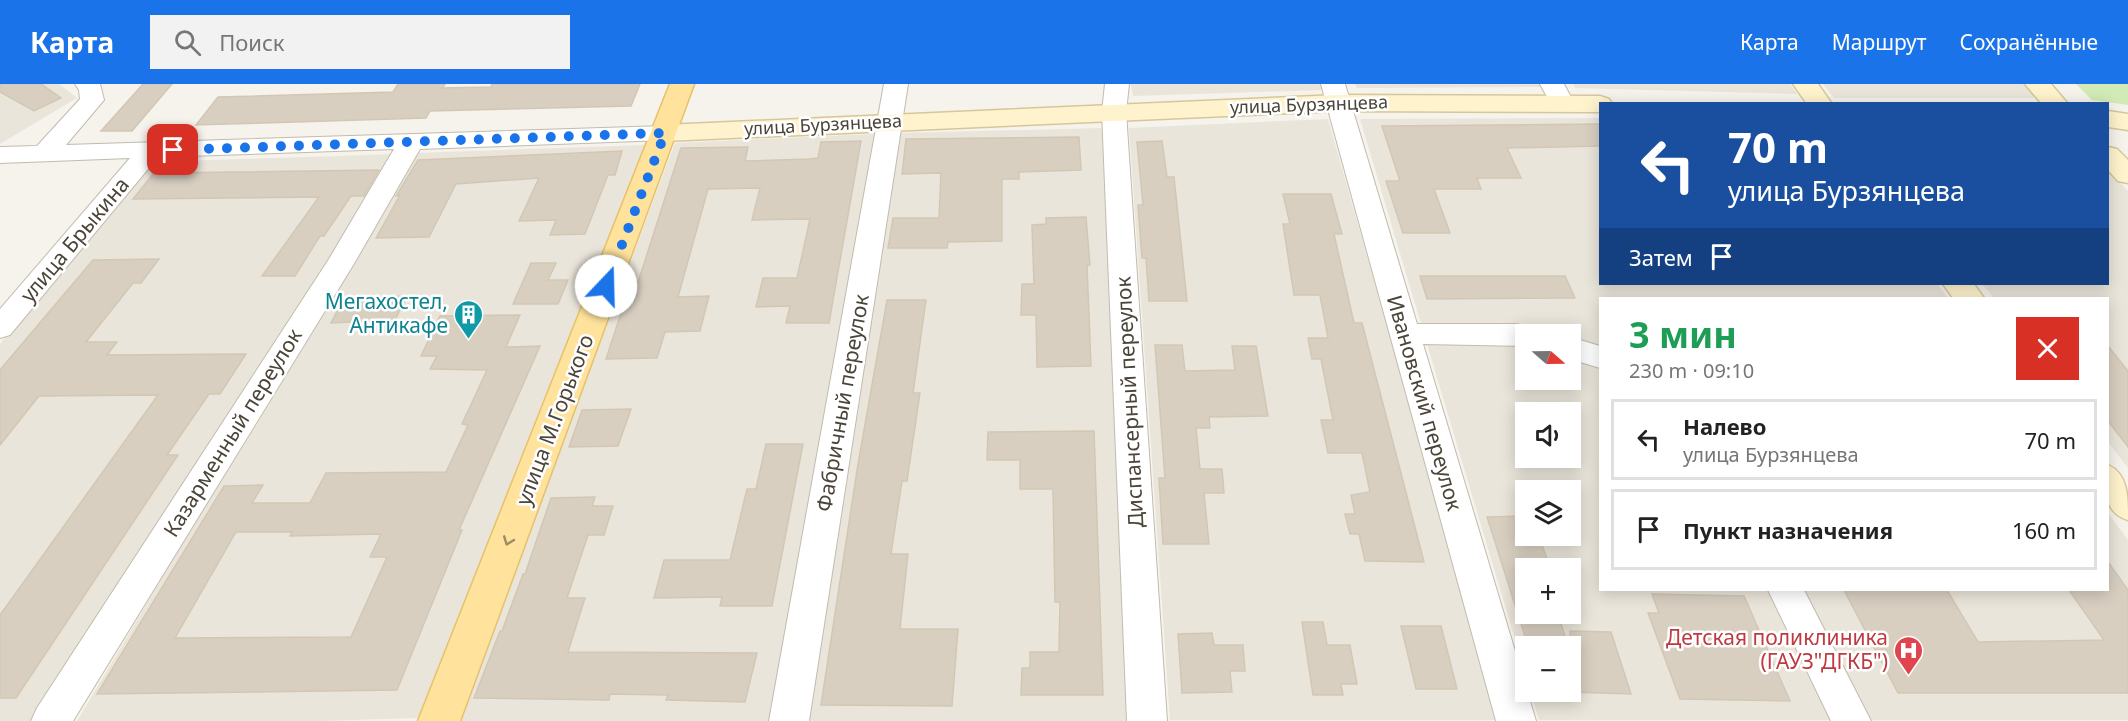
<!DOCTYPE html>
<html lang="ru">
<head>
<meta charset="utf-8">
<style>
  :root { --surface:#fff; --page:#f2f2f2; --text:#222; --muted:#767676; --line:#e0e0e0; --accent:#1a73e8 }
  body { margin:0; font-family:"Noto Sans",sans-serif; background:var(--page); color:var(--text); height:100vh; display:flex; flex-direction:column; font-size:22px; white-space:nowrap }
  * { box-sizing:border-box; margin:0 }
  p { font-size:20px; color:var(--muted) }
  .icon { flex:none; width:33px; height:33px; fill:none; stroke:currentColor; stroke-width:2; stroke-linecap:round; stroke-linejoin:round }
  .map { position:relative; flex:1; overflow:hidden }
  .details { position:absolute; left:1599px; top:213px; width:510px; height:294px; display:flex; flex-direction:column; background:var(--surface); border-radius:0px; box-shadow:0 3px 15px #0003 }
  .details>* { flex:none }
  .hud { position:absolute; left:1599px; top:18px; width:510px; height:183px; border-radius:0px; box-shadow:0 3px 15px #0003; background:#1a4fa0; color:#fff; overflow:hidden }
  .needle { width:39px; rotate:110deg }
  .tools { position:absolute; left:1515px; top:240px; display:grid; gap:12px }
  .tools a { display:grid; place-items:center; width:66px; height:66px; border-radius:0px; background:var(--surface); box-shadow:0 3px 15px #0003; font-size:30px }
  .pin { position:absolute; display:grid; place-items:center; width:51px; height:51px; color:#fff; margin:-26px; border-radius:12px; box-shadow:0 3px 9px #0006 }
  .me { position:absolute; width:66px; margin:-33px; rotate:21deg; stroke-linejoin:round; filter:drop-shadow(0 0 4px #0008) }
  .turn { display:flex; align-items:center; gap:21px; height:126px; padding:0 30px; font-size:27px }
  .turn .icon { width:78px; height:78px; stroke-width:2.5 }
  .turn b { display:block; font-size:42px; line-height:51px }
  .then { display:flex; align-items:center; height:57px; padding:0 30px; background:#0003; gap:12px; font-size:22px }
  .round { display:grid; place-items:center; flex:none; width:63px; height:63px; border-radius:0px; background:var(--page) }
  .summary { display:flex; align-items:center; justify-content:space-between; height:102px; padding:0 30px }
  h1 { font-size:36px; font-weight:700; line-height:45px; color:#1e9e55 }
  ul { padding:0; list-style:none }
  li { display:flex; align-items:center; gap:18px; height:81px; margin:0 12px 9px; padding:0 18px; border:3px solid var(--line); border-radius:0px }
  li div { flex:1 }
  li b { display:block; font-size:22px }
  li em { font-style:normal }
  header { display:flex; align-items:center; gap:36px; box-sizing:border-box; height:84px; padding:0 30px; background:var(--accent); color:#fff }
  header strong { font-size:28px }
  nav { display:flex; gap:33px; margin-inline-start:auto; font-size:21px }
  .search { width:420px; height:54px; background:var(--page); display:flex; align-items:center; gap:15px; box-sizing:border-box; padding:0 21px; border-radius:0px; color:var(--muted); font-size:22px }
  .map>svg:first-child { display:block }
  .residential { fill:#eae5da; fill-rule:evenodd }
  .green { fill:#d2eab5 }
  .building { fill:#d8cfc1; stroke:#d3c7b4; stroke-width:1.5; fill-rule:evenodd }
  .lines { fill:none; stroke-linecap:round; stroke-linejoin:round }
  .street-casing { stroke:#c2bbae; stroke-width:2 }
  .secondary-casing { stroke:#d6c79b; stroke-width:3 }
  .primary-casing { stroke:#e6c16a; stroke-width:3 }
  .street { fill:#fff; fill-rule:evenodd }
  .secondary { fill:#fff3cd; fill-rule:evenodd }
  .primary { fill:#ffe39c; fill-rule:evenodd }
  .oneway { stroke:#9c8c66 }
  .route { stroke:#1a73e8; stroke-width:10; stroke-dasharray:0 18 }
  .labels { text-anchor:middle; stroke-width:5; stroke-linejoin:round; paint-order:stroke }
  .far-street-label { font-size:18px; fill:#4b4439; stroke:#fff }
  .street-label { font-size:21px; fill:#4b4439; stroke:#fff }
  .culture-label { font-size:21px; fill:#0d838f; stroke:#fff; text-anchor:end }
  .health-label { font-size:21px; fill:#be3a42; stroke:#fff; text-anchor:end }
</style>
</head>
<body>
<header>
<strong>Карта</strong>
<div class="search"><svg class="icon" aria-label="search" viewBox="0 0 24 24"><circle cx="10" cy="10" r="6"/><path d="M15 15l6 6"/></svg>Поиск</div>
<nav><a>Карта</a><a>Маршрут</a><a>Сохранённые</a></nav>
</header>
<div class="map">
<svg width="2128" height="637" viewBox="0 0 2128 637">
  <rect width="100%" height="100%" fill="#f6f3ec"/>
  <!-- residential -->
  <g class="residential">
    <path d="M0,0H59L77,14L0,60Z"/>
    <path d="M1131,0H1320L1322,6L1133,12Z"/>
    <path d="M1355,0H1539L1541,3L1357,4Z"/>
    <path d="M1573,0H1790L1797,10L1575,4Z"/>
    <path d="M1823,0H2029L2043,14H1834Z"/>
    <path d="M1600,34V200H1937L1948,214H1600V506H2108V429L2128,456V636H1539L1531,608H1570V562H1526L1525,589L1360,35ZM1526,250H1570V296H1526ZM1526,328H1570V374H1526ZM1526,406H1570V452H1526ZM1526,484H1570V530H1526Z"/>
    <path d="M1328,35L1499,636H1170L1129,44Z"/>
    <path d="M1102,44L1129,637H807L900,49Z"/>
    <path d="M876,50L772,637H458L675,59Z"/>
    <path d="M645,61L418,634L320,637H77L415,69Z"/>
    <path d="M396,70L37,637H0V260L152,78Z"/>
    <path d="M2108,86L2128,107V384L2108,358V214H1994L1982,200H2108Z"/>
  </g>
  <!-- green -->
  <path class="green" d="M2076,0H2128V21L2092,16Z"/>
  <!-- building -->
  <g class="building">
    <path d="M0,0H41L61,14L34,27L0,8Z"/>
    <path d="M143,0H172L132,47H101Z"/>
    <path d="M398,0H445L442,4L491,3L492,0H640L631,22L430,27L426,34L196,41L218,13L393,8Z"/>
    <path d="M1600,40V62L1507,64L1521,94H1477L1481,105H1434L1450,149H1403L1386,97H1400L1382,42Z"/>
    <path d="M1079,53L1081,86L1019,88V95H1002V157L948,158L947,164H888L893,134H939L941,89L902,90L906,55Z"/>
    <path d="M861,57L829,239H786L790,222L756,223L763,194H797L810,135L752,136L760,104L708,105L678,213L709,212L700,247L665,248L657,274L606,275L626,214H633L681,64L748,63L745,77L809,75L818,74L821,58Z"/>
    <path d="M1162,57L1167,93H1174L1187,217H1149L1146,174H1142L1138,121H1143L1137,58Z"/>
    <path d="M622,67L615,91H608L585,150L550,151L556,136L519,137L539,94L456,100L429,153L376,154L400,111L396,112L418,76Z"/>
    <path d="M379,86L364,112H351L324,152H320L295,192H262L319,113L133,115L154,89Z"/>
    <path d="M1283,110H1331L1342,150H1334L1354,239H1362L1424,478L1365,477L1359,450H1350L1345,430H1355L1351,411L1370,408L1362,369H1328L1321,336H1333L1321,275H1312L1308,254H1328L1320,211H1294L1283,140H1290Z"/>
    <path d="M1086,133L1090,181H1087L1091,282L1037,283L1036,231H1021L1022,200H1034L1032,141L1046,140V134Z"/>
    <path d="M159,175L141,199H133L86,258H117L107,271L246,270L220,310H209L167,371H178L16,614H0V531L158,311L39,312L0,361V286L93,176Z"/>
    <path d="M531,179H556L548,196H568L558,220H513Z"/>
    <path d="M1420,192H1565L1575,214L1427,215Z"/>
    <path d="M407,212L395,236L331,239L344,214Z"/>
    <path d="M887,216H926L913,309H920L907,397H902L891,470H908L900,545H958L952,622L821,621L858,380Z"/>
    <path d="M520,231L506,263L540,262L459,446H462L397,606L97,610L224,402L263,401L252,419H310L326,389L446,388L468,341L462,340L487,286L430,285L437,272H421L440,232ZM236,448H292L290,452L381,450L370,473H387L351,553L175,554Z"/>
    <path d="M1155,261H1182L1185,287L1235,286L1232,262H1256L1268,332L1209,333L1210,344H1196L1200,385H1222L1224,409H1204L1209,460H1163L1159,394H1165Z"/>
    <path d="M2108,262L2128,287V363L2108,337Z"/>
    <path d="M631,325L618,362L569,363L582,326Z"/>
    <path d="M1094,347L1103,611H1021L1022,584H1030V568H1059L1060,518H1055L1053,405H1020V376H987L988,348Z"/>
    <path d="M766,360H803L772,522H720L722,513L654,514L664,476H730L747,405H756Z"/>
    <path d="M595,413L592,422H613L604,451H588L567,514H585L568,568L757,569L745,618L666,616L668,611L610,610L609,616L474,614L500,547H502L523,490H525L551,414Z"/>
    <path d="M1526,432V452H1539L1550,484H1526V530H1558L1568,562H1528L1487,433Z"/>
    <path d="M2108,478L2128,506V609H1898L1844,506H1947L1978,558L2104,556L2069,506H2108Z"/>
    <path d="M1652,510L1744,512L1790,617L1680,615L1648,529H1659Z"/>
    <path d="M1302,538H1323L1327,561H1350L1357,600H1341L1343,611H1313Z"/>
    <path d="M1401,542H1441L1457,605H1416Z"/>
    <path d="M1570,547L1611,548L1631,610L1570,608Z"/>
    <path d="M1212,549L1214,561H1243L1245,587H1230L1232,608L1182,609L1178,550Z"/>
  </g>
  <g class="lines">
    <defs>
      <g id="street">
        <path d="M75,0H100L104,16L66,61L665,42L674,44L677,49L674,54L665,56L420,65L355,178L73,637H31L37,624L329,175L394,65L158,73L10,251L0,254V225L130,74L0,79V63L37,62L80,15L79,6Z"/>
        <path d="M884,0H908L809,637H769Z"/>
        <path d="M1105,0H1129L1126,28L1167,637H1127L1102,28Z"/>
        <path d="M1321,0H1345L1417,240H1516L1537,245L1540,250H1526V262L1423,260L1536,637H1496Z"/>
        <path d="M1540,0H1564L1574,19L1571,24L1562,26L1553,24Z"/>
        <path d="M1570,253L1600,262V284L1570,275Z"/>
        <path d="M1768,506H1804L1871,637H1831Z"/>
      </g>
      <g id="secondary">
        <path d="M1793,0H1818L1832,20H1807Z"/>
        <path d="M2025,0H2051L2068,20H2042Z"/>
        <path d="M1338,11L1600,12L1609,15L1612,20H1600V28L1338,27L665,57L656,55L652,49L656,43L665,41Z"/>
        <path d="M2108,27L2128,30V46L2108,43Z"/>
        <path d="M2108,63L2117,65L2128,76V99L2118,97L2108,86Z"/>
        <path d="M1943,200H1974L1984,214H1953Z"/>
        <path d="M2108,381C2128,390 2128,412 2128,436C2102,428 2106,405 2108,381Z"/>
      </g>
      <path id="primary" d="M670,0H694L460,637H418Z"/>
    </defs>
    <!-- street casing -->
    <use href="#street" class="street-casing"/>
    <!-- secondary casing -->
    <use href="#secondary" class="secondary-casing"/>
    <!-- primary casing -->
    <use href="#primary" class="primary-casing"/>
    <!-- street -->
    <use href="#street" class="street"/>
    <!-- secondary -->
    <use href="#secondary" class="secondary"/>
    <!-- primary -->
    <use href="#primary" class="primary"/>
  </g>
  <!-- one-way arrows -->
  <defs><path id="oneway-chevron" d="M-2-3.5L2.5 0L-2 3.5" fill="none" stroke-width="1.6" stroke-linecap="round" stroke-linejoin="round" transform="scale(1.5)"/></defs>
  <use class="oneway" href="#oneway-chevron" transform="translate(508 457) rotate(111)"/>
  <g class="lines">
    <!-- route -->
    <path class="route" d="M173,66L665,49L606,202"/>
  </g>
  <!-- icons -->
  <defs>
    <symbol id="building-pin" viewBox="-11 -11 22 30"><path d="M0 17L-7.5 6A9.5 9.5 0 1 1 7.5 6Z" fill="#0f9aa8" stroke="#fff"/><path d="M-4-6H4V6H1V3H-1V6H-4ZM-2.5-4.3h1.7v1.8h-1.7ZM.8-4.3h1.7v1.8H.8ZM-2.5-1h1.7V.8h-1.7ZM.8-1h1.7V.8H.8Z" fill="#fff"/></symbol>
    <symbol id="hospital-pin" viewBox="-11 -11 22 30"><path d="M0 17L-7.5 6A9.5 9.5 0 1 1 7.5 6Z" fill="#e0444e" stroke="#fff"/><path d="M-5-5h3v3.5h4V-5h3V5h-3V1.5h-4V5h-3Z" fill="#fff"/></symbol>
  </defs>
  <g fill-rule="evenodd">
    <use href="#building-pin" x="452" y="214" width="33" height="45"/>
    <use href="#hospital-pin" x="1892" y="550" width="33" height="45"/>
  </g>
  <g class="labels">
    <!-- far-street labels -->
    <g class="far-street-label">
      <text transform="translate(1309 21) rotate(-2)" y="6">улица Бурзянцева</text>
      <text transform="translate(823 41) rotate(-3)" y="6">улица Бурзянцева</text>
    </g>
    <!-- street labels -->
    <g class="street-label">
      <text transform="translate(75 156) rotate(-50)" y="7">улица Брыкина</text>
      <text transform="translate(1130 318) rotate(-93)" y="7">Диспансерный переулок</text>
      <text transform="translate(843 319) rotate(-80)" y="7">Фабричный переулок</text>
      <text transform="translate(1424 319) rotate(74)" y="7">Ивановский переулок</text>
      <text transform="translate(555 336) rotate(-69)" y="7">улица М.Горького</text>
      <text transform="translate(233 349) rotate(-58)" y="7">Казарменный переулок</text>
    </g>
    <!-- culture labels -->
    <g class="culture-label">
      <text x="448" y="225">Мегахостел,<tspan x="448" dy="24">Антикафе</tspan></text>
    </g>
    <!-- health labels -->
    <g class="health-label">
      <text x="1888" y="561">Детская поликлиника<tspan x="1888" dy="24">(ГАУЗ"ДГКБ")</tspan></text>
    </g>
  </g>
</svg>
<div class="tools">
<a><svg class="needle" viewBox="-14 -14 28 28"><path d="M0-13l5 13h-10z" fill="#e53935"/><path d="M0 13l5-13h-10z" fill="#767676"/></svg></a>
<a><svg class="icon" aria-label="sound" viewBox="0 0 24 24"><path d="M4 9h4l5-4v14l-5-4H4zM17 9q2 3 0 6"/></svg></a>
<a><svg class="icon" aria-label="layers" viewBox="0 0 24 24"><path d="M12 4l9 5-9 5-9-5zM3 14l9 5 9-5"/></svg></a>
<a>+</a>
<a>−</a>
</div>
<div class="pin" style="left:173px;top:66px;background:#d93025"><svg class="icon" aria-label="arrive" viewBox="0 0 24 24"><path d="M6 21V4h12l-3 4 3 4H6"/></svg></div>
<svg class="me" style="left:606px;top:202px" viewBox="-20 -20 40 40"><circle r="19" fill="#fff"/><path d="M0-13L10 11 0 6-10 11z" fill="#1a73e8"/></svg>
<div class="hud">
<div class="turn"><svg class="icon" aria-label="left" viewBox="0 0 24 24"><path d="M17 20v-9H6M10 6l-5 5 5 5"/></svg><div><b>70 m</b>улица Бурзянцева</div></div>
<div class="then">Затем<svg class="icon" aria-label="arrive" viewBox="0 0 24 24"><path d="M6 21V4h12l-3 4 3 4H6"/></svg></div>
</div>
<section class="details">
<div class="summary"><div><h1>3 мин</h1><p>230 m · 09:10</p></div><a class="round" style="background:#d93025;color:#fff"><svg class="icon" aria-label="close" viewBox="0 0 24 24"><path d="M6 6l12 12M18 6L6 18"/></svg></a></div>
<ul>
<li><svg class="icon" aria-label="left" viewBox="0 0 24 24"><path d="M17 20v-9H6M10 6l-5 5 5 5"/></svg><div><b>Налево</b><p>улица Бурзянцева</p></div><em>70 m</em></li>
<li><svg class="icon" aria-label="arrive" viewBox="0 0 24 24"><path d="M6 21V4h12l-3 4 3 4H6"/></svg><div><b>Пункт назначения</b></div><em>160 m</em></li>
</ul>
</section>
</div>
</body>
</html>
